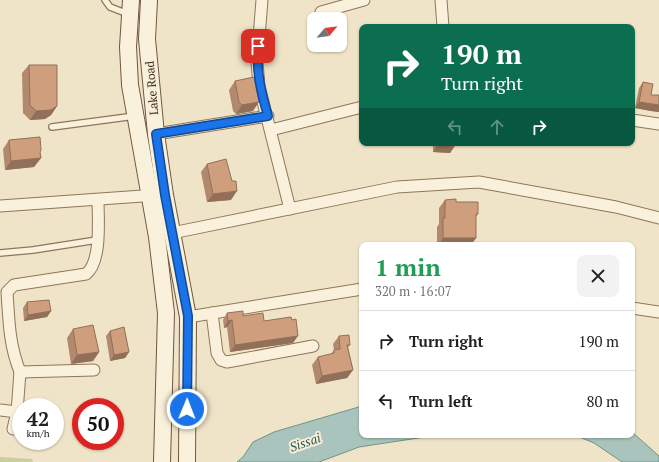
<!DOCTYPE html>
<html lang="en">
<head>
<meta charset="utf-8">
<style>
  :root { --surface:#fff; --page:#f2f2f2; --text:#202124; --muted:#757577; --line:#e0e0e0 }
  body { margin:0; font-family:"PT Serif",serif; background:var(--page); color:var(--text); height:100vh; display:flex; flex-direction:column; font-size:15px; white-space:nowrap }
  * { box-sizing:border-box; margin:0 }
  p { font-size:13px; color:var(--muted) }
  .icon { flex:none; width:22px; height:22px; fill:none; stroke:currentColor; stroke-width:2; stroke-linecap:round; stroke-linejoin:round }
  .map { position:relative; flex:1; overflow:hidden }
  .sheet { position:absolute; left:359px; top:242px; width:276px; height:196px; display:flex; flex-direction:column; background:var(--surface); border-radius:8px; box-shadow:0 1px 3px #0004 }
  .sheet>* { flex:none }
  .top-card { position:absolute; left:359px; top:24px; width:276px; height:122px; border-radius:8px; box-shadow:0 1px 3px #0004; background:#0b6e4f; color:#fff; overflow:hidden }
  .needle { width:26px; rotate:61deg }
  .controls { position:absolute; left:307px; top:12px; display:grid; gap:8px }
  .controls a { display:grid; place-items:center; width:40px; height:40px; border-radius:8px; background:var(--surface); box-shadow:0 1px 3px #0004; font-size:20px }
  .speed { position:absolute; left:12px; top:398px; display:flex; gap:8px; font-size:20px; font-weight:700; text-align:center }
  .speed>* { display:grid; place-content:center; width:52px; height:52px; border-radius:50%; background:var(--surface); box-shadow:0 1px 3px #0004; line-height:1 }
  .speed small { font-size:10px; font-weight:400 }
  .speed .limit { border:6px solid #d22; background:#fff; color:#111 }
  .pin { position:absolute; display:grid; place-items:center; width:34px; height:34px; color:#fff; margin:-17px; border-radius:8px; box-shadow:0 2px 6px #0006 }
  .me { position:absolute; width:44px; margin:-22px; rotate:1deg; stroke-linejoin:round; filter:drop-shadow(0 0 3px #0008) }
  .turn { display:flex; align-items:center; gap:14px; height:84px; padding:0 16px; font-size:18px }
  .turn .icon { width:52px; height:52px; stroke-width:2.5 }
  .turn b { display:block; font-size:28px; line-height:34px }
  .lanes { display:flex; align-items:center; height:38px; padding:0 16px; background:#0003; justify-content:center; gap:20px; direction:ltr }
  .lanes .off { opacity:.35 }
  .round { display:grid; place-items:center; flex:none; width:42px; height:42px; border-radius:8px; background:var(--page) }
  .headline { display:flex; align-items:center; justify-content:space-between; height:68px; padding:0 16px }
  h1 { font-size:24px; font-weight:700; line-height:30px; color:#1e9e55 }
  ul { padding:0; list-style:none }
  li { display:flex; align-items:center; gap:12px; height:60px; padding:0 16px; border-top:1px solid var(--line) }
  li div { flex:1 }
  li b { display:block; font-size:15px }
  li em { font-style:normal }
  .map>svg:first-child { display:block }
  .green { fill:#c9cf9b }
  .water { fill:#a9c4bc; stroke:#6f938a }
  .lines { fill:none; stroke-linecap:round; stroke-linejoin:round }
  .lane-casing { stroke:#8d765c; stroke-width:8 }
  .street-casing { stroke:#8d765c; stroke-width:13 }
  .secondary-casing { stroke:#6f573f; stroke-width:18 }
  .lane { stroke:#faf1dc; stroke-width:5.5 }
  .street { stroke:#faf1dc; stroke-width:11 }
  .secondary { stroke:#faf1dc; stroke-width:16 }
  .wall { fill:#b2896c }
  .shaded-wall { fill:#916f58 }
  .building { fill:#cf9f7d; stroke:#916f58 }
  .route-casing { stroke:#114b97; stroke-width:10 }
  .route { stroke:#1a73e8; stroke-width:7 }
  .labels { text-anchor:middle; stroke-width:4; stroke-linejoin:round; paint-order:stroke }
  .street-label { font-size:12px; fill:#3d2e20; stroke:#f7eed8 }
  .water-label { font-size:13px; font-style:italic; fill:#2f5d5a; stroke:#f7eed8 }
</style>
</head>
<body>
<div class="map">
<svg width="659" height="462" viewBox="0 0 659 462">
  <rect width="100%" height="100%" fill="#f0e4c8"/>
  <!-- green -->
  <path class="green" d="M0,457L32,459L33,462H0Z"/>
  <!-- water -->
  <g class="water">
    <path d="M362,406V435H438L359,447L319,462H237L243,457L253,442L274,432Z"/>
    <path d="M632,432L659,456V462H622L594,443L575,435H632Z"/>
  </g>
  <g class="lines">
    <defs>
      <g id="lane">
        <path d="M105,0L110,7L128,14"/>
        <path d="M52,127L135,116"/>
        <path d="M0,253L33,250L97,240"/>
      </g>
      <g id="street">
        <path d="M262,0L257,62L259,86L290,209"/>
        <path d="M441,0L443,27"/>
        <path d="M321,12L364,0"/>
        <path d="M632,120L659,124"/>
        <path d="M271,130L362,107"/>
        <path d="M156,134L268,116"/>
        <path d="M0,206L157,195"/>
        <path d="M172,233L397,187L479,182L616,207L659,218"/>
        <path d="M632,308L659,312"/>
        <path d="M212,313L217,353L221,360L227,362L313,346"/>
        <path d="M188,317L362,289"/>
        <path d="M94,370L20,372C9,344 9,321 7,292L14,285L86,274C102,262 98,218 98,200"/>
        <path d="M0,410L17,412"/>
        <path d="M13,429L17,412L20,372"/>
      </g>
      <g id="secondary">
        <path d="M131,0L128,47L130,85L157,237L166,313L162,462"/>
        <path d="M149,0L147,39L156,134L165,195L188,317L187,462"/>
      </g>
    </defs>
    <!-- lane casing -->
    <use href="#lane" class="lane-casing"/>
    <!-- street casing -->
    <use href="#street" class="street-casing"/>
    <!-- secondary casing -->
    <use href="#secondary" class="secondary-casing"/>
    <!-- lane -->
    <use href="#lane" class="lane"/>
    <!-- street -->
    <use href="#street" class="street"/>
    <!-- secondary -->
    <use href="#secondary" class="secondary"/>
  </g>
  <!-- wall -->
  <g class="wall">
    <path d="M29,65L57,106L51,115L45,119L30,120L23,113L22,73Z"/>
    <path d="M235,81L253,111L236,114L233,111L229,90Z"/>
    <path d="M643,82L651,95H659V112L651,111L635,108L639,88Z"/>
    <path d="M9,140L40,152L41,158L34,167L5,170L3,149Z"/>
    <path d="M434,143H454V147L450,153L433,152V144Z"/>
    <path d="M207,164L231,200L207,202L201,172Z"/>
    <path d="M445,200L456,202L478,214L476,217V238L471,245H437V227L439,224V208Z"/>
    <path d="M27,302L51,311L47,317L24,321L23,308Z"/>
    <path d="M227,313L264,321L293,343L230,352L227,327L224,328L223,320Z"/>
    <path d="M73,329L99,352L93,361L71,364L67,338Z"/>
    <path d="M110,331L129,352L125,358L110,361L106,336Z"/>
    <path d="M339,336L350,345L348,347L353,370L347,378L316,384L312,365L318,357L331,354L334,350L333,344Z"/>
  </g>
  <!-- shaded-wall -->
  <g class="shaded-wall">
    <path d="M259,102L253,111L236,114L242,105Z"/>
    <path d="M639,102L659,105V112L651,111L635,108Z"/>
    <path d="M57,106L51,115L45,119L30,120L36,111Z"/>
    <path d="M437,146L454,147L450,153L433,152Z"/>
    <path d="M41,158L34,167L5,170L11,161Z"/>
    <path d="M237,191L231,200L207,202L213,194Z"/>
    <path d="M443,238H476L471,245H439Z"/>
    <path d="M51,311L47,317L24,321L28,315Z"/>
    <path d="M232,320L227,327L224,328L228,321Z"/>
    <path d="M298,336L293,343L230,352L235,345Z"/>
    <path d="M99,352L93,361L71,364L77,355Z"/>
    <path d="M129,352L125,358L110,361L114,355Z"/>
    <path d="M353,370L347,378L316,384L322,376Z"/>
  </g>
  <!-- building -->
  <g class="building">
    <path d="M29,65H57V106L51,110L36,111L30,105Z"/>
    <path d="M254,77L259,102L242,105L239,102L235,81Z"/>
    <path d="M643,82L653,84L651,95H659V105L639,102Z"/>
    <path d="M40,137L41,150L40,152L41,158L11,161L9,140Z"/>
    <path d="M437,143H454V147L437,146Z"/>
    <path d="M226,159L232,181H236L237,191L213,194L207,164Z"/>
    <path d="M456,199V202H478V214H476V238H443V218H445V200Z"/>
    <path d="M49,300L51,311L28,315L27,302Z"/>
    <path d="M243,311V316L263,313L264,321L291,317L292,320L296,319L298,336L235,345L232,320L228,321L227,313Z"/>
    <path d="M93,325L99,352L77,355L73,329Z"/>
    <path d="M124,327L129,352L114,355L110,331Z"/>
    <path d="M349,335L350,345H347L353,370L322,376L318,357L334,353V350L340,349L339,336Z"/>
  </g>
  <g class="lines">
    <defs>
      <path id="route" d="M187,409L188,316L165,195L156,134L268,116C261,92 256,71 258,46"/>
    </defs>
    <!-- route casing -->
    <use href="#route" class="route-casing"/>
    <!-- route -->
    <use href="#route" class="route"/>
  </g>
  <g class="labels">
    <!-- street labels -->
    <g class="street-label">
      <text transform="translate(152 88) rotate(-95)" y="4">Lake Road</text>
    </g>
    <!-- water labels -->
    <g class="water-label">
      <text transform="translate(305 442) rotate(-19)" y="5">Sissai</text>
    </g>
  </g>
</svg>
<div class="controls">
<a><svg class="needle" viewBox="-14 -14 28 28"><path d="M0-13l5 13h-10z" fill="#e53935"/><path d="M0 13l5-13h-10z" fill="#757577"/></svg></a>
</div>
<div class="speed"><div>42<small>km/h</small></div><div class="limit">50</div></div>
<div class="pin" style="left:258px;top:46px;background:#d93025"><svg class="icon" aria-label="arrive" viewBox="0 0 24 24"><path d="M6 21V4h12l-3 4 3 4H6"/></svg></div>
<svg class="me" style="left:187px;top:409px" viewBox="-20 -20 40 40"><circle r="17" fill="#1a73e8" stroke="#fff" stroke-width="3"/><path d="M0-11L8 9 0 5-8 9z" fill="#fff"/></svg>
<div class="top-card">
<div class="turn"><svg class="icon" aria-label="right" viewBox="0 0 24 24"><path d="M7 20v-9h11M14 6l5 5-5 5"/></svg><div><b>190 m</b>Turn right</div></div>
<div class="lanes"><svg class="icon off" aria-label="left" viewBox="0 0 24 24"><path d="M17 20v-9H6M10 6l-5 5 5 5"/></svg><svg class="icon off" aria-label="ahead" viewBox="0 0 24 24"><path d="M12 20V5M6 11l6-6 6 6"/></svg><svg class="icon" aria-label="right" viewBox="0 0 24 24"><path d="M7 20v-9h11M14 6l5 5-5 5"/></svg></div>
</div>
<section class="sheet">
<div class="headline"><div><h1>1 min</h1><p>320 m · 16:07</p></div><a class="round"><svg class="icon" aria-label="close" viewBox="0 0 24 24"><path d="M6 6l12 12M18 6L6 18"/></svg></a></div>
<ul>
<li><svg class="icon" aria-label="right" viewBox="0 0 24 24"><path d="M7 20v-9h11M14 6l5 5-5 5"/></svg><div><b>Turn right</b></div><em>190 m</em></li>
<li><svg class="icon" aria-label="left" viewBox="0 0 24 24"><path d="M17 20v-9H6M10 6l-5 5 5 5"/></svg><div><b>Turn left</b></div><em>80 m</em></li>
</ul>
</section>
</div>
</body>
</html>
